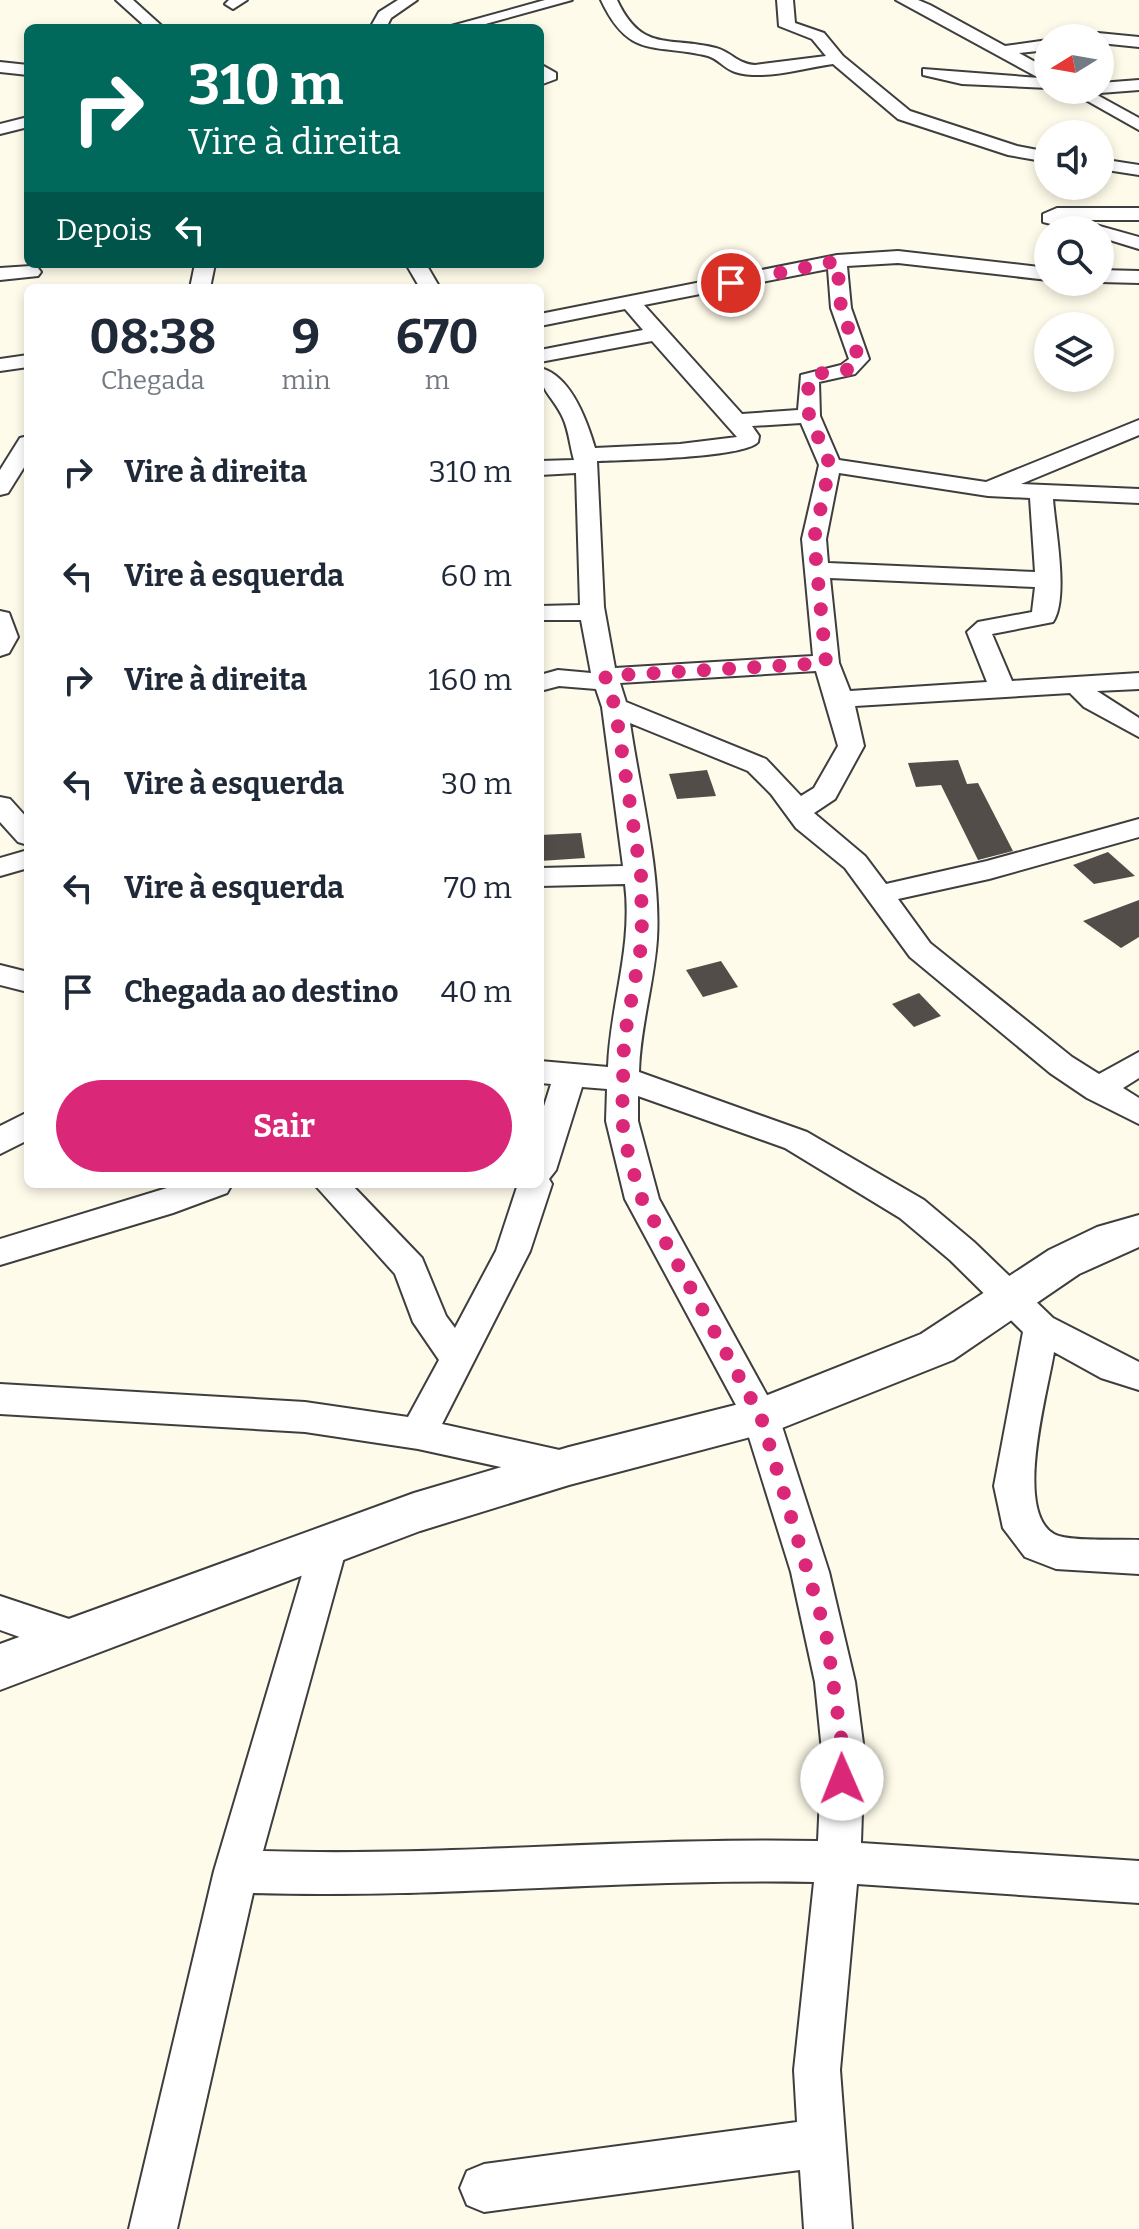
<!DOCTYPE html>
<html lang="pt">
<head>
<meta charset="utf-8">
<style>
  :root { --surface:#fff; --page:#f6f6f7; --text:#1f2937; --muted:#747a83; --accent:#db2777 }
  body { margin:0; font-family:Bitter,serif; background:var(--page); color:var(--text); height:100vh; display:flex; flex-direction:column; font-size:30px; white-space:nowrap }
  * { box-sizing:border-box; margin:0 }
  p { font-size:26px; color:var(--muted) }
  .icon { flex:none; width:44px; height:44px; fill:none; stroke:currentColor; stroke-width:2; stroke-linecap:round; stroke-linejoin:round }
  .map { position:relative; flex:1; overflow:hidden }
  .panel { position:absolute; left:24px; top:284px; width:520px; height:904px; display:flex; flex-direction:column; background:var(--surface); border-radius:12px; box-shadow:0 4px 12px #0003 }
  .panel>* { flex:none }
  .top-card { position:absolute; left:24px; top:24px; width:520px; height:244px; border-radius:12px; box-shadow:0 4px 12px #0003; background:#00695c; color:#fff; overflow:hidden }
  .needle { width:52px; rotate:259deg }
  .controls { position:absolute; left:1034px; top:24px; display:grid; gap:16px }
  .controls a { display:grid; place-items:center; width:80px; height:80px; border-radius:50%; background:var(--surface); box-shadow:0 4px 12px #0003; font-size:40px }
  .pin { position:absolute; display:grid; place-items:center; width:68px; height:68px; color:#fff; margin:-34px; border:4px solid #fff; border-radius:50%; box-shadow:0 2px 8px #0007 }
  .me { position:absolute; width:88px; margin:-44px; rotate:359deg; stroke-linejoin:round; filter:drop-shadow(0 0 6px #0008) }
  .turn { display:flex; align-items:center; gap:28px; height:168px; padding:0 32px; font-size:36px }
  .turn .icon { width:104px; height:104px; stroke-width:2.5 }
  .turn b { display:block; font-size:56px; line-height:68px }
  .then { display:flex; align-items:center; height:76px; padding:0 32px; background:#0003; gap:16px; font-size:30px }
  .eta { display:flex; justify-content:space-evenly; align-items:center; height:136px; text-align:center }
  .eta b { font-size:48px; font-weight:700; line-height:56px }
  .action { display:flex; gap:16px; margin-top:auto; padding:16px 32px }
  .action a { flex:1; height:92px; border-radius:48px; background:var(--accent); color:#fff; font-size:32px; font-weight:700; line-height:92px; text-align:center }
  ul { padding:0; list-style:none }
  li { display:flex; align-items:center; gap:24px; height:104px; padding:0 32px }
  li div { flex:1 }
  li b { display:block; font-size:30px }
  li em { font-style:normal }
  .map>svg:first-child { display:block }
  .building { fill:#524d48 }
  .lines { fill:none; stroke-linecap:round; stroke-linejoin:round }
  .minor-casing { stroke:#3e3e3e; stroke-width:4 }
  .tertiary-casing { stroke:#3e3e3e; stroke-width:4 }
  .minor { fill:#fff; fill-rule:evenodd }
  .tertiary { fill:#fff; fill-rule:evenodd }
  .route { stroke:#db2777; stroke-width:14; stroke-dasharray:0 25.2 }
</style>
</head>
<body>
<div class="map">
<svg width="1139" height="2229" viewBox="0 0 1139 2229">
  <rect width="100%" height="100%" fill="#fefbea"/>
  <!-- building -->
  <g class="building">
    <path d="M958,760L967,784L978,783L1013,851L978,860L941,785L916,787L908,763Z"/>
    <path d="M707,770L716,796L677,799L669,774Z"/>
    <path d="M581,833L585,858L540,861V835Z"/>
    <path d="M1108,852L1135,876L1094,884L1073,865Z"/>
    <path d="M1139,900V937L1121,948L1083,921Z"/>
    <path d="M721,961L738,987L703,997L686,970Z"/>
    <path d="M919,993L941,1016L914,1027L892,1004Z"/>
  </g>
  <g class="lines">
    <defs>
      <g id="minor">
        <path d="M116,0H133L164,28H147Z"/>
        <path d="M229,0H247L233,9L225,4Z"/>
        <path d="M398,0H417L391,18L386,28H370L379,12Z"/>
        <path d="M545,0H572L471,28H444Z"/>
        <path d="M601,0H617C642,53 668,36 716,48C731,52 738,64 755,65L826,56L812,39L779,26L777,0H793L795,23L824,33L843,56L910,111L1017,146L1048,152V162L1008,155L898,119L833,64C803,68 765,81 735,72C725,69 718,59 708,56C655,43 629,60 601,0Z"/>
        <path d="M896,0H918L930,5L1005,46L1048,40V50L1019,53L1048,69V88L962,84L923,75V69L1039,78Z"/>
        <path d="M1098,33L1139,37V47L1100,43V38H1090Z"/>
        <path d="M0,62L28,65V75L0,72Z"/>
        <path d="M540,64L556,73V79L540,85Z"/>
        <path d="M1139,80V90L1100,93L1093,90H1100V83Z"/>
        <path d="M1068,90H1088L1139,118V130Z"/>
        <path d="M28,117V127L0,134V124Z"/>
        <path d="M1100,159L1139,165V175L1100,169Z"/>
        <path d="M1057,208H1139V220H1078L1139,237V249L1100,237V230H1074L1043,222V214Z"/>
        <path d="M898,251L1048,268V280L898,263L847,266L851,308L869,359L855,374L819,382L820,416L839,460L986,482L1139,420V435L1021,484L1139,489V503L1053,499C1055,528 1069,598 1053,622L992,634L1012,681L1139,673V689L1097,691L1139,718V737L1084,707L1070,693L855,706L864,746L835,799L814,813L865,856L886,884L987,861L1139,819V837L989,879L898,899L930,943L1072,1057L1099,1074L1139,1052V1078L1123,1088L1139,1098V1124L1087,1098L1050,1073L910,957L845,868L796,828L771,794L748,771L630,723C640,792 661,871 657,939C654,984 640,1027 639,1072L807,1132L924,1200L974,1242L1053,1318L1139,1362V1390L1101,1378L1054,1352C1048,1391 1013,1511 1054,1534C1068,1542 1120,1539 1139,1540V1574L1056,1569L1025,1557L1003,1528L994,1486L1023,1332L950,1260L900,1218L785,1148L638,1096V1121L659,1199L779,1417L829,1572L855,1682L864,1751L861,1843L1139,1861V1903L857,1884L840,2070L852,2229H804L800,2170L484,2212L467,2205L460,2188L467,2171L484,2164L797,2122L794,2070L814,1882C627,1878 440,1899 253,1893L177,2229H129L214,1871L315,1531L329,1526L343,1531L348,1543L263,1851C448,1857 633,1837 818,1841L822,1751L815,1682L791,1572L743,1418L625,1199L606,1121L607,1089L582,1087L556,1170L549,1179L552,1184L530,1251L442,1424L582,1455L588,1466L582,1477L569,1482L418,1449L305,1432L0,1414V1384L305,1402L408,1417L439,1360L413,1322L395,1274L314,1184H351L422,1258L446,1316L455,1328L496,1251L518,1184H540V1119L551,1084L540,1083V1061L608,1067C610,1005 633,947 625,884L540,886V868L623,866L602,707L596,689L559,686L540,691V675L558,670L591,673L581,620H540V606L580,605L576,473L540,475V461L574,460C570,447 569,431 563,418C553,396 540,392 540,368C571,375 587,421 595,448L680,444L737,437L652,341L540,362V350L643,330L625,309L540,326V314L837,255ZM828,269L831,308L849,359L841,365L801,375L798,410L742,414L644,305ZM801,423L819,465L802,539L813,656L615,668L604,607L597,461C623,460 745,458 758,442L759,436L752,426ZM839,473L988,496L1030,498L1035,572L828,563L826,539ZM830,578L1035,587L1032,612L978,622L967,632L987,682L850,691L839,663ZM816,671L838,746L814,788L801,796L766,759L626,702L620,683Z"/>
        <path d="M195,264H215L210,288H190Z"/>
        <path d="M406,264H426L440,288H420Z"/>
        <path d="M31,266L38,268L41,272L38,276L0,280V268Z"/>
        <path d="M1100,270L1139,271V283L1100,282Z"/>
        <path d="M28,355V367L0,371V359Z"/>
        <path d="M28,436V461L8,493L0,495V470L20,438Z"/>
        <path d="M0,611L9,613L18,637L9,653L0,656Z"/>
        <path d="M0,797L10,799L28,819V845L18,842L0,822Z"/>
        <path d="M28,850V868L0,876V858Z"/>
        <path d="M0,965L28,972V992L0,985Z"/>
        <path d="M28,1112V1140L0,1154V1126Z"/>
        <path d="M180,1184H232L227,1193L173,1213L0,1265V1239Z"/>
        <path d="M0,1596L87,1625L93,1638L87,1651L73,1656L0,1630Z"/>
      </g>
      <path id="tertiary" d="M1139,1215V1247L1079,1274L953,1360L777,1430L569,1485L420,1531L0,1690V1644L414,1493L569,1447L755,1400L921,1334L1049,1250L1097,1227Z"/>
    </defs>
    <!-- minor casing -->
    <use href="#minor" class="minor-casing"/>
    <!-- tertiary casing -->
    <use href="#tertiary" class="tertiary-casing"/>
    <!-- minor -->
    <use href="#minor" class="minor"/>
    <!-- tertiary -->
    <use href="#tertiary" class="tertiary"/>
  </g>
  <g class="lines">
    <!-- route -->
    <path class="route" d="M731,283L837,261L841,308L859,359L852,369L816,374L808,379L809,416L830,465L814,539L826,663L605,676L615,707L641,875L642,941L624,1040L622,1121L629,1158L642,1199L761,1417L826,1633L843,1751L842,1779"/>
  </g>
</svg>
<div class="controls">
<a><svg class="needle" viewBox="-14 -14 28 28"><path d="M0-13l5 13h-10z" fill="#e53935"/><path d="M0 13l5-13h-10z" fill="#747a83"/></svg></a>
<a><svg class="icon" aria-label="sound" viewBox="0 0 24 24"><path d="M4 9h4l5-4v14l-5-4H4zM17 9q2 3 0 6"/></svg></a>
<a><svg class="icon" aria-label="search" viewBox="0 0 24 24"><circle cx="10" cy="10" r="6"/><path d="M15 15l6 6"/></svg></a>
<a><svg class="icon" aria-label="layers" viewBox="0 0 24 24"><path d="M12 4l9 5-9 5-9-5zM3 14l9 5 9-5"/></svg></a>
</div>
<div class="pin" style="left:731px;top:283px;background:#d93025"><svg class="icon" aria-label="arrive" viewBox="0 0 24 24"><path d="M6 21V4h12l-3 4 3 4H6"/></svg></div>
<svg class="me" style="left:842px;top:1779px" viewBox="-20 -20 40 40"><circle r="19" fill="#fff"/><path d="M0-13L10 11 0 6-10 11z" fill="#db2777"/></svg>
<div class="top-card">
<div class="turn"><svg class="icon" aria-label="right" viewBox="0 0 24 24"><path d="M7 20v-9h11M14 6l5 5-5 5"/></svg><div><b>310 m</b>Vire à direita</div></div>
<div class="then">Depois<svg class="icon" aria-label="left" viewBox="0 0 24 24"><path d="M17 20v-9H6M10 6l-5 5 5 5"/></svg></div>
</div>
<section class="panel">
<div class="eta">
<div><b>08:38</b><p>Chegada</p></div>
<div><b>9</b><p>min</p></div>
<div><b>670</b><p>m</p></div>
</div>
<ul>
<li><svg class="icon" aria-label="right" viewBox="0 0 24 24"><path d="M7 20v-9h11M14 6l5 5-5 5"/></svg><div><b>Vire à direita</b></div><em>310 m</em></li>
<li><svg class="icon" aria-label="left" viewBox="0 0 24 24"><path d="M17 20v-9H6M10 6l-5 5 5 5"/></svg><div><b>Vire à esquerda</b></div><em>60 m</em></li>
<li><svg class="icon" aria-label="right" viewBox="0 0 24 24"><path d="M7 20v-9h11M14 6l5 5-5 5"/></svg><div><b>Vire à direita</b></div><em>160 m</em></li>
<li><svg class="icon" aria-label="left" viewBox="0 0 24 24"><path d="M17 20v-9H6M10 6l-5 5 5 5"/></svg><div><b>Vire à esquerda</b></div><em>30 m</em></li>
<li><svg class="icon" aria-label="left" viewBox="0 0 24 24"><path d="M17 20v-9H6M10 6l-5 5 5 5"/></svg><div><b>Vire à esquerda</b></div><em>70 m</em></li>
<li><svg class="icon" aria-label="arrive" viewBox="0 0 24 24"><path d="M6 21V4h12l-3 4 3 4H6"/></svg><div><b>Chegada ao destino</b></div><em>40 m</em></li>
</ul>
<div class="action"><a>Sair</a></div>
</section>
</div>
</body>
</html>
